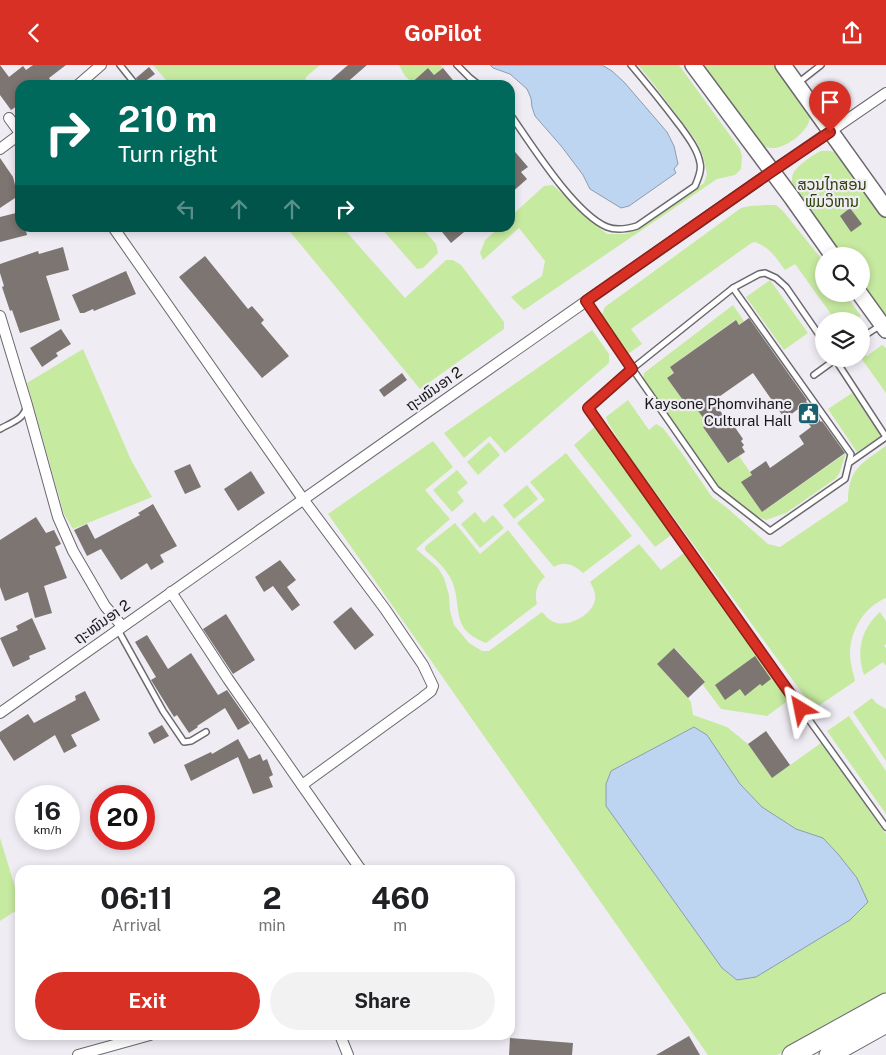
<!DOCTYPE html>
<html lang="en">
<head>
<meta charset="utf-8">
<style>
  :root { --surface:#fff; --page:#f2f2f2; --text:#202124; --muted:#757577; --accent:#d93025 }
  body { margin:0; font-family:"Public Sans","Noto Sans Lao",sans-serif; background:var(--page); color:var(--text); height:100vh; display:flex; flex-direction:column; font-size:19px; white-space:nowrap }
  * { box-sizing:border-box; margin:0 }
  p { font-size:16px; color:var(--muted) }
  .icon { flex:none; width:28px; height:28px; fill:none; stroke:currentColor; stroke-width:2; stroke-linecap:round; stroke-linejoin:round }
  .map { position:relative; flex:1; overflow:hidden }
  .drawer { position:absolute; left:15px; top:800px; width:500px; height:175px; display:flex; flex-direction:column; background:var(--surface); border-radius:15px; box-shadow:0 2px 8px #0003 }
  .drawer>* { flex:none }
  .hud { position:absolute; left:15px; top:15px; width:500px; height:152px; border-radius:15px; box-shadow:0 2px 8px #0003; background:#00695c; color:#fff; overflow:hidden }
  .controls { position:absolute; left:815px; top:182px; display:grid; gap:10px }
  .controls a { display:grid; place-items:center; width:55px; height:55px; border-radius:50%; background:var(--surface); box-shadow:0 2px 8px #0003; font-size:25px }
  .speed { position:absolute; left:15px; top:720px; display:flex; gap:10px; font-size:25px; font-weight:700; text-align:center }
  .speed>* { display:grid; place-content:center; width:65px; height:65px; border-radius:50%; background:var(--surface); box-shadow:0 2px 8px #0003; line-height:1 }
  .speed small { font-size:12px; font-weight:400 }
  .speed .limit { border:8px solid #d22; background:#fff; color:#111 }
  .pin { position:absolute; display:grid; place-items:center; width:42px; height:42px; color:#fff; margin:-51px -21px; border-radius:50% 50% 50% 0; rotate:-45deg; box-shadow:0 0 5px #0007 }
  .pin .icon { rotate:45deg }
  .me { position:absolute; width:55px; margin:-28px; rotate:325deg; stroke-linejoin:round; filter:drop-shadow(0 0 4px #0008) }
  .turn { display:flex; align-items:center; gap:18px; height:105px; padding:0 20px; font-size:22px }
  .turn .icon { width:65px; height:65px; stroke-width:2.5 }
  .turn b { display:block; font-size:35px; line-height:42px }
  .lanes { display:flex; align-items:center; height:48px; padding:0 20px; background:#0003; justify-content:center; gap:25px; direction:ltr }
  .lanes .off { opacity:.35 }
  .eta { display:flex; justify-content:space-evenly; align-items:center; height:85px; text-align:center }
  .eta b { font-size:30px; font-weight:700; line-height:35px }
  .button { display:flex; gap:10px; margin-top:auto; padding:10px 20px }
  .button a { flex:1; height:58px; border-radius:30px; background:var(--accent); color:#fff; font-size:20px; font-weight:700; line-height:58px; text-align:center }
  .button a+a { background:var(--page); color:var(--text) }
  header { display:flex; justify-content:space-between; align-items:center; height:65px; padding:0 20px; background:var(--accent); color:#fff; font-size:22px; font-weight:700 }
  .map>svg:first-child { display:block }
  .green { fill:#c7eaa1; fill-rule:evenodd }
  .water { fill:#bed5f1; stroke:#8c9cb0 }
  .building { fill:#7c7571 }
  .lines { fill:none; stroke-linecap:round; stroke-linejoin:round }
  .lane-casing { stroke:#6b686e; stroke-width:8 }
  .street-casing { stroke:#6b686e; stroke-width:12 }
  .secondary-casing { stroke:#6b686e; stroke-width:18 }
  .highway-casing { stroke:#6b686e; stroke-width:21 }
  .lane { stroke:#fff; stroke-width:5 }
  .street { stroke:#fff; stroke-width:10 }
  .secondary { stroke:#fff; stroke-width:15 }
  .highway { stroke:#fff; stroke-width:19 }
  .route-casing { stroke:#8d1f18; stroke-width:12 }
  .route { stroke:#d93025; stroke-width:9 }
  .labels { text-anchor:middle; stroke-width:4.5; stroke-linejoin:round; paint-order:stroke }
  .park-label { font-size:15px; fill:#283f02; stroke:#f0ecf4 }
  .street-label { font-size:15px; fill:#19181a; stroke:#f0ecf4 }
  .poi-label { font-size:15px; fill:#19181a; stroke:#f0ecf4; text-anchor:end }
</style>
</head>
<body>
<header><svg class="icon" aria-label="back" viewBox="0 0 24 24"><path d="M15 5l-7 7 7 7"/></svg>GoPilot<svg class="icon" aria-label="share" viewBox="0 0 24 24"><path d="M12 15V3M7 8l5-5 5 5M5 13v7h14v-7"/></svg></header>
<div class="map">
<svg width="886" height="990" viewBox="0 0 886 990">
  <rect width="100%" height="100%" fill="#f0ecf4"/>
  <!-- green -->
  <g class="green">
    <path d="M153,0H320L306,12L305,18L306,20H170Z"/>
    <path d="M399,0H440L443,3L434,10L428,3L412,17L405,11Z"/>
    <path d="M638,0H679L740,84L742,91L741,104L735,110L717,114L524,245L511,232L542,211L545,196L519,163L483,195L480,188L485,175L499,163L510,162V152L544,121L553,120L586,152L607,169H626L646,159L704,118L707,109L703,91L695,74L655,21Z"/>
    <path d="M701,0H776C783,9 810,42 810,52C809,67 784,85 770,83C764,82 759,78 754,73Z"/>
    <path d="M821,86C830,85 835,86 842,91L886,152V256L861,222V191H839L793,125C792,120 791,115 793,109C797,100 813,90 821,86Z"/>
    <path d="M766,140H776L783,146L824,197V229H845L861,251L854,256H836L795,199L785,205C777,194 769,181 754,177L750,179L631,264L642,279L625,291L602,257V249L605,242L741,143L750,141Z"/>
    <path d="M287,163H343L405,233L446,195H453L461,200L504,257V264L420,324Z"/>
    <path d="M381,163H422L436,179L438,188L423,203L417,204Z"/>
    <path d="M770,215L808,268L784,285L746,232Z"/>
    <path d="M733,240L744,256L739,260L735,255L670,302L674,308L667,313L690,345L695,342L713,355L703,362L728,398L739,391L752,410L742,417L762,447L846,388L839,409L835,414L786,448L766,455L754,450L720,424L643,316L644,308Z"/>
    <path d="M592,265L609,289V298L505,388L490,371L464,393L444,368Z"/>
    <path d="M882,280L886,283V328L861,293V288L867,291Z"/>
    <path d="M83,284L131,395L152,432L73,464L64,449L27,318Z"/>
    <path d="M852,328L881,371L857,387L828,344Z"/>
    <path d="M628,335L649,365L656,359L663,363L681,387L712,432L726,442L768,479L780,482L848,436C848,404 862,398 886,381V533C864,542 850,566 850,589C850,598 853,607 855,616L814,644L628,390L607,356L606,352Z"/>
    <path d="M597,360L674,468L655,482L574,380Z"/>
    <path d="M433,376L453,402L425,425L450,454L416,484L438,503L444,513L449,530L450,546L454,560L469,578L482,586H489L542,547C546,551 550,556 554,557C568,563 592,550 595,535C596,528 593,522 590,517L639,479L661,505L684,488L790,634L767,651L721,644L703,620L705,617L675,583L657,599L688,633L691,637L693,650L727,662L748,679L772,713L821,678L886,769V929L777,990H708L328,449ZM694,662L707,670L740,719L762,742L796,764L823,773L838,789L857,813L737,915L722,903L607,741L606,719L611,706Z"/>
    <path d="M489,377L500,390L478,410L467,397Z"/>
    <path d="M566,388L632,471L583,508C575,500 564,495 554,502L517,458L545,435L530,417Z"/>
    <path d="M457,405L468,418L457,427L464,436L452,447L433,425Z"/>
    <path d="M527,420L538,434L514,454L503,440Z"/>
    <path d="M475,447L484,458L493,450L504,463L480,483L461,459Z"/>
    <path d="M455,458L480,489L508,465L545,512C537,518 534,529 537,539L486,578C448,563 464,542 451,514C445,502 435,494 425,485V482L427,480Z"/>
    <path d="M880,547L886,556V579L884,581L886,583V601L883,597L864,610C856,586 861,564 880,547Z"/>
    <path d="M872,633L876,638L886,644V696L853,647Z"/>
    <path d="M849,651L886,706V749L827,666Z"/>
    <path d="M0,773L20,838V843L0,856Z"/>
  </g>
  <!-- water -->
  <g class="water">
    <path d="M490,0H602L612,6L624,17L667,67L674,81L678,99L674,104L676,108L629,141L621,143L590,124L583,110L562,82L535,51L532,42L531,33L527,24L510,9L493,3Z"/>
    <path d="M694,662L707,670L740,719L762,742L796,764L823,773L838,789L857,813L868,837L850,855L756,912L737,915L722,903L606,741V719L611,706Z"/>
  </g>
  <!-- building -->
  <g class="building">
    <path d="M0,0L9,12L23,1L26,5L33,0H66L49,13L51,16L46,20H20V39L11,45L0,30Z"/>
    <path d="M348,0H367L344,20H325Z"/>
    <path d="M149,2L155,9L140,20L136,13Z"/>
    <path d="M428,3L434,10L443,3L457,20H409Z"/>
    <path d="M510,81L528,102L521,107L527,114L510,129Z"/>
    <path d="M0,93L13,112L18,131L0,143Z"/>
    <path d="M850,143L862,159L851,167L840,151Z"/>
    <path d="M20,147V162H25L27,170L0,177V152Z"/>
    <path d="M438,162H470L451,178Z"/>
    <path d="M63,182L69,205L46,211L60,255L20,268L12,245L10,246L2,222L4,221L0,208V199L38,186L39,189Z"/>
    <path d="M205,191L248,244L252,241L264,255L261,258L289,291L262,313L179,212Z"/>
    <path d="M126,206L136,229L94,246L93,244L84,248H80L72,230Z"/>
    <path d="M749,253L807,335L806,336L821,357L822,356L845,388L762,447L741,417L752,410L750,407L766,396L770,403L804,379L799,371L811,362L798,344L785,354L753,308L713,336L728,357L730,355L743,374L741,376L744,380L742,382L745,387L728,398L703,362L708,359L695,342L690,345L667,313L674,308L670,302L736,255L739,260Z"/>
    <path d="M61,264L71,279L56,288L58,291L42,302L30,283Z"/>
    <path d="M402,308L407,315L384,332L379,325Z"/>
    <path d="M190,399L201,422L185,429L174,406Z"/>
    <path d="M251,406L265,428L238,446L224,424Z"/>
    <path d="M153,439L177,481L160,490L164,497L151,505L147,498L121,515L101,484L87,491L74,465L87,459L95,474L140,450L138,448Z"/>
    <path d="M36,452L46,468L54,465L61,479L55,482L67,513L44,521L52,548L35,553L28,527L5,536L0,522V475Z"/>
    <path d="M280,495L296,515L287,522L300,540L292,546L273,521L264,527L255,512Z"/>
    <path d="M351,542L374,570L355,585L333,557Z"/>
    <path d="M226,549L255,595L233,609L203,564Z"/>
    <path d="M32,553L46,584L29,591L30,594L13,602L0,573L18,565L16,561Z"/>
    <path d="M147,570L168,604L191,588L218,630L227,625L250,658L238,665L225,643L197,661L198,662L189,668L177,650L174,652L151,615L156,612L135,577Z"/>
    <path d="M674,583L705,617L688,633L657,599Z"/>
    <path d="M755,591L771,614L762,621L760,619L745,631L740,624L725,635L715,620Z"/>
    <path d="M85,626L100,655L71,670L77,681L64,688L55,670L14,696L0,674V667L28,649L34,658L76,635L75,631Z"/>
    <path d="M162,660L169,671L154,679L148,668Z"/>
    <path d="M766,666L790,700L772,713L748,679Z"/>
    <path d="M238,674L249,694L260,689L263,696L267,694L273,710L269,712L273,722L253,729L238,692L191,716L184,700L211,687L212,689Z"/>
    <path d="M689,971L700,990H656Z"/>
    <path d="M510,973L573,978L572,990H509Z"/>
  </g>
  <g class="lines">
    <defs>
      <g id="lane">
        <path d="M120,0L136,20"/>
        <path d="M457,0L470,13L479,20"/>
        <path d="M798,18L821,0"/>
        <path d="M510,49C531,79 574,148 607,162C617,166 627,164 637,161L695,121C698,114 702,105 700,98C698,85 688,72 680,61C664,40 648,20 631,0"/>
        <path d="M586,237L716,424L770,466L845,414L851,389L733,223"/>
        <path d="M861,273L881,260"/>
        <path d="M824,277L786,222L776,213L765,208L759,209L733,223L632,304L588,343L812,659L886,762"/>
        <path d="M835,294L886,372L849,398"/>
        <path d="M814,310L836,294"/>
        <path d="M0,364C10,358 23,355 26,343"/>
        <path d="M118,565L163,646L184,677L191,676L206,667"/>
      </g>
      <g id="street">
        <path d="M78,20L101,0"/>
        <path d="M9,53L20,68"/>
        <path d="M0,84L20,69"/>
        <path d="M113,162L303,434L385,544L423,600L433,621L431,626L422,633L302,720"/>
        <path d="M0,251L27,340L58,452L73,486L105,541L122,561"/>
        <path d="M171,527L228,614L361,805"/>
        <path d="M0,648L419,353L771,107L886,28"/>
        <path d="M340,970L348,990"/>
        <path d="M78,990L150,970"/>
      </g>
      <g id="secondary">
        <path d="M693,0L792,133L833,191"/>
        <path d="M783,0L886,144"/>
        <path d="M860,229L886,265"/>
      </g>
      <g id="highway">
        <path d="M792,990L886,938"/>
        <path d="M829,990L886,958"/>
      </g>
    </defs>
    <!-- lane casing -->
    <use href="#lane" class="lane-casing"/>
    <!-- street casing -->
    <use href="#street" class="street-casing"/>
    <!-- secondary casing -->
    <use href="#secondary" class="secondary-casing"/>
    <!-- highway casing -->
    <use href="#highway" class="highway-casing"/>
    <!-- lane -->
    <use href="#lane" class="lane"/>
    <!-- street -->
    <use href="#street" class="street"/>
    <!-- secondary -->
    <use href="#secondary" class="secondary"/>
    <!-- highway -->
    <use href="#highway" class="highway"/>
  </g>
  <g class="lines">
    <defs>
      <path id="route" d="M801,644L588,343L632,304L586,236L771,107L830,67"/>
    </defs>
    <!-- route casing -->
    <use href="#route" class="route-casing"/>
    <!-- route -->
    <use href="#route" class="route"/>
  </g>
  <!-- icons -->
  <defs>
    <symbol id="civic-square" viewBox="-11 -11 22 22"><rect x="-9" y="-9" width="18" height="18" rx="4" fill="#17616f" stroke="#f0ecf4"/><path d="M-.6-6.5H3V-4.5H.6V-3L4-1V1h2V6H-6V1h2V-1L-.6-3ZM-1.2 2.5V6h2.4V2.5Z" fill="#fff"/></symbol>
  </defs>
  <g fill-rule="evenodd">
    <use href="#civic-square" x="796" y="336" width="25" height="25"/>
  </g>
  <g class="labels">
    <!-- park labels -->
    <g class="park-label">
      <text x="832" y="125">ສວນໄກສອນ<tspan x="832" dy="17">ພົມວິຫານ</tspan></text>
    </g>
    <!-- street labels -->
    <g class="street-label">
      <text transform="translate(434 324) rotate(-35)" y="5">ຖະໜົນອາ 2</text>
      <text transform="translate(102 557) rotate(-35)" y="5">ຖະໜົນອາ 2</text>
    </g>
    <!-- poi labels -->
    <g class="poi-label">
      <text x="792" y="344">Kaysone Phomvihane<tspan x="792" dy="17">Cultural Hall</tspan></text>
    </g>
  </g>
</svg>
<div class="controls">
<a><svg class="icon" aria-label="search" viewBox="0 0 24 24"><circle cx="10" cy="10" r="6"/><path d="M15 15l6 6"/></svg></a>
<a><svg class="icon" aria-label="layers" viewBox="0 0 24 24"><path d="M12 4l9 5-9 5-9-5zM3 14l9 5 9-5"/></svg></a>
</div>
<div class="speed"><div>16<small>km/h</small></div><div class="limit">20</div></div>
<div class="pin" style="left:830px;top:67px;background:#d93025"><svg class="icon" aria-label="arrive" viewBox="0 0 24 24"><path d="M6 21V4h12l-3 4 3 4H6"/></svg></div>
<svg class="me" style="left:801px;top:644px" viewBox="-20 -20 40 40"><path d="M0-17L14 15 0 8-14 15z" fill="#d93025" stroke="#fff" stroke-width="4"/></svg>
<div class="hud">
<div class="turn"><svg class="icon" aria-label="right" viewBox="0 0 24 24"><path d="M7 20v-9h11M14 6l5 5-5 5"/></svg><div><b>210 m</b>Turn right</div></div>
<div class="lanes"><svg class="icon off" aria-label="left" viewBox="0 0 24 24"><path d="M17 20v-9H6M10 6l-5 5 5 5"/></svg><svg class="icon off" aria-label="ahead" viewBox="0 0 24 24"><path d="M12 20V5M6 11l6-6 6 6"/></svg><svg class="icon off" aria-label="ahead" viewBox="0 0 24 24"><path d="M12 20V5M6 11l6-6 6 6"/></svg><svg class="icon" aria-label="right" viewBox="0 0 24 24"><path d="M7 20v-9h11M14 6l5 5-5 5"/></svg></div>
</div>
<section class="drawer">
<div class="eta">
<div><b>06:11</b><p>Arrival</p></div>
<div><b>2</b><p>min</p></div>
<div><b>460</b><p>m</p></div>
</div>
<div class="button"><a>Exit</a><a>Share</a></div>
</section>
</div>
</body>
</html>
